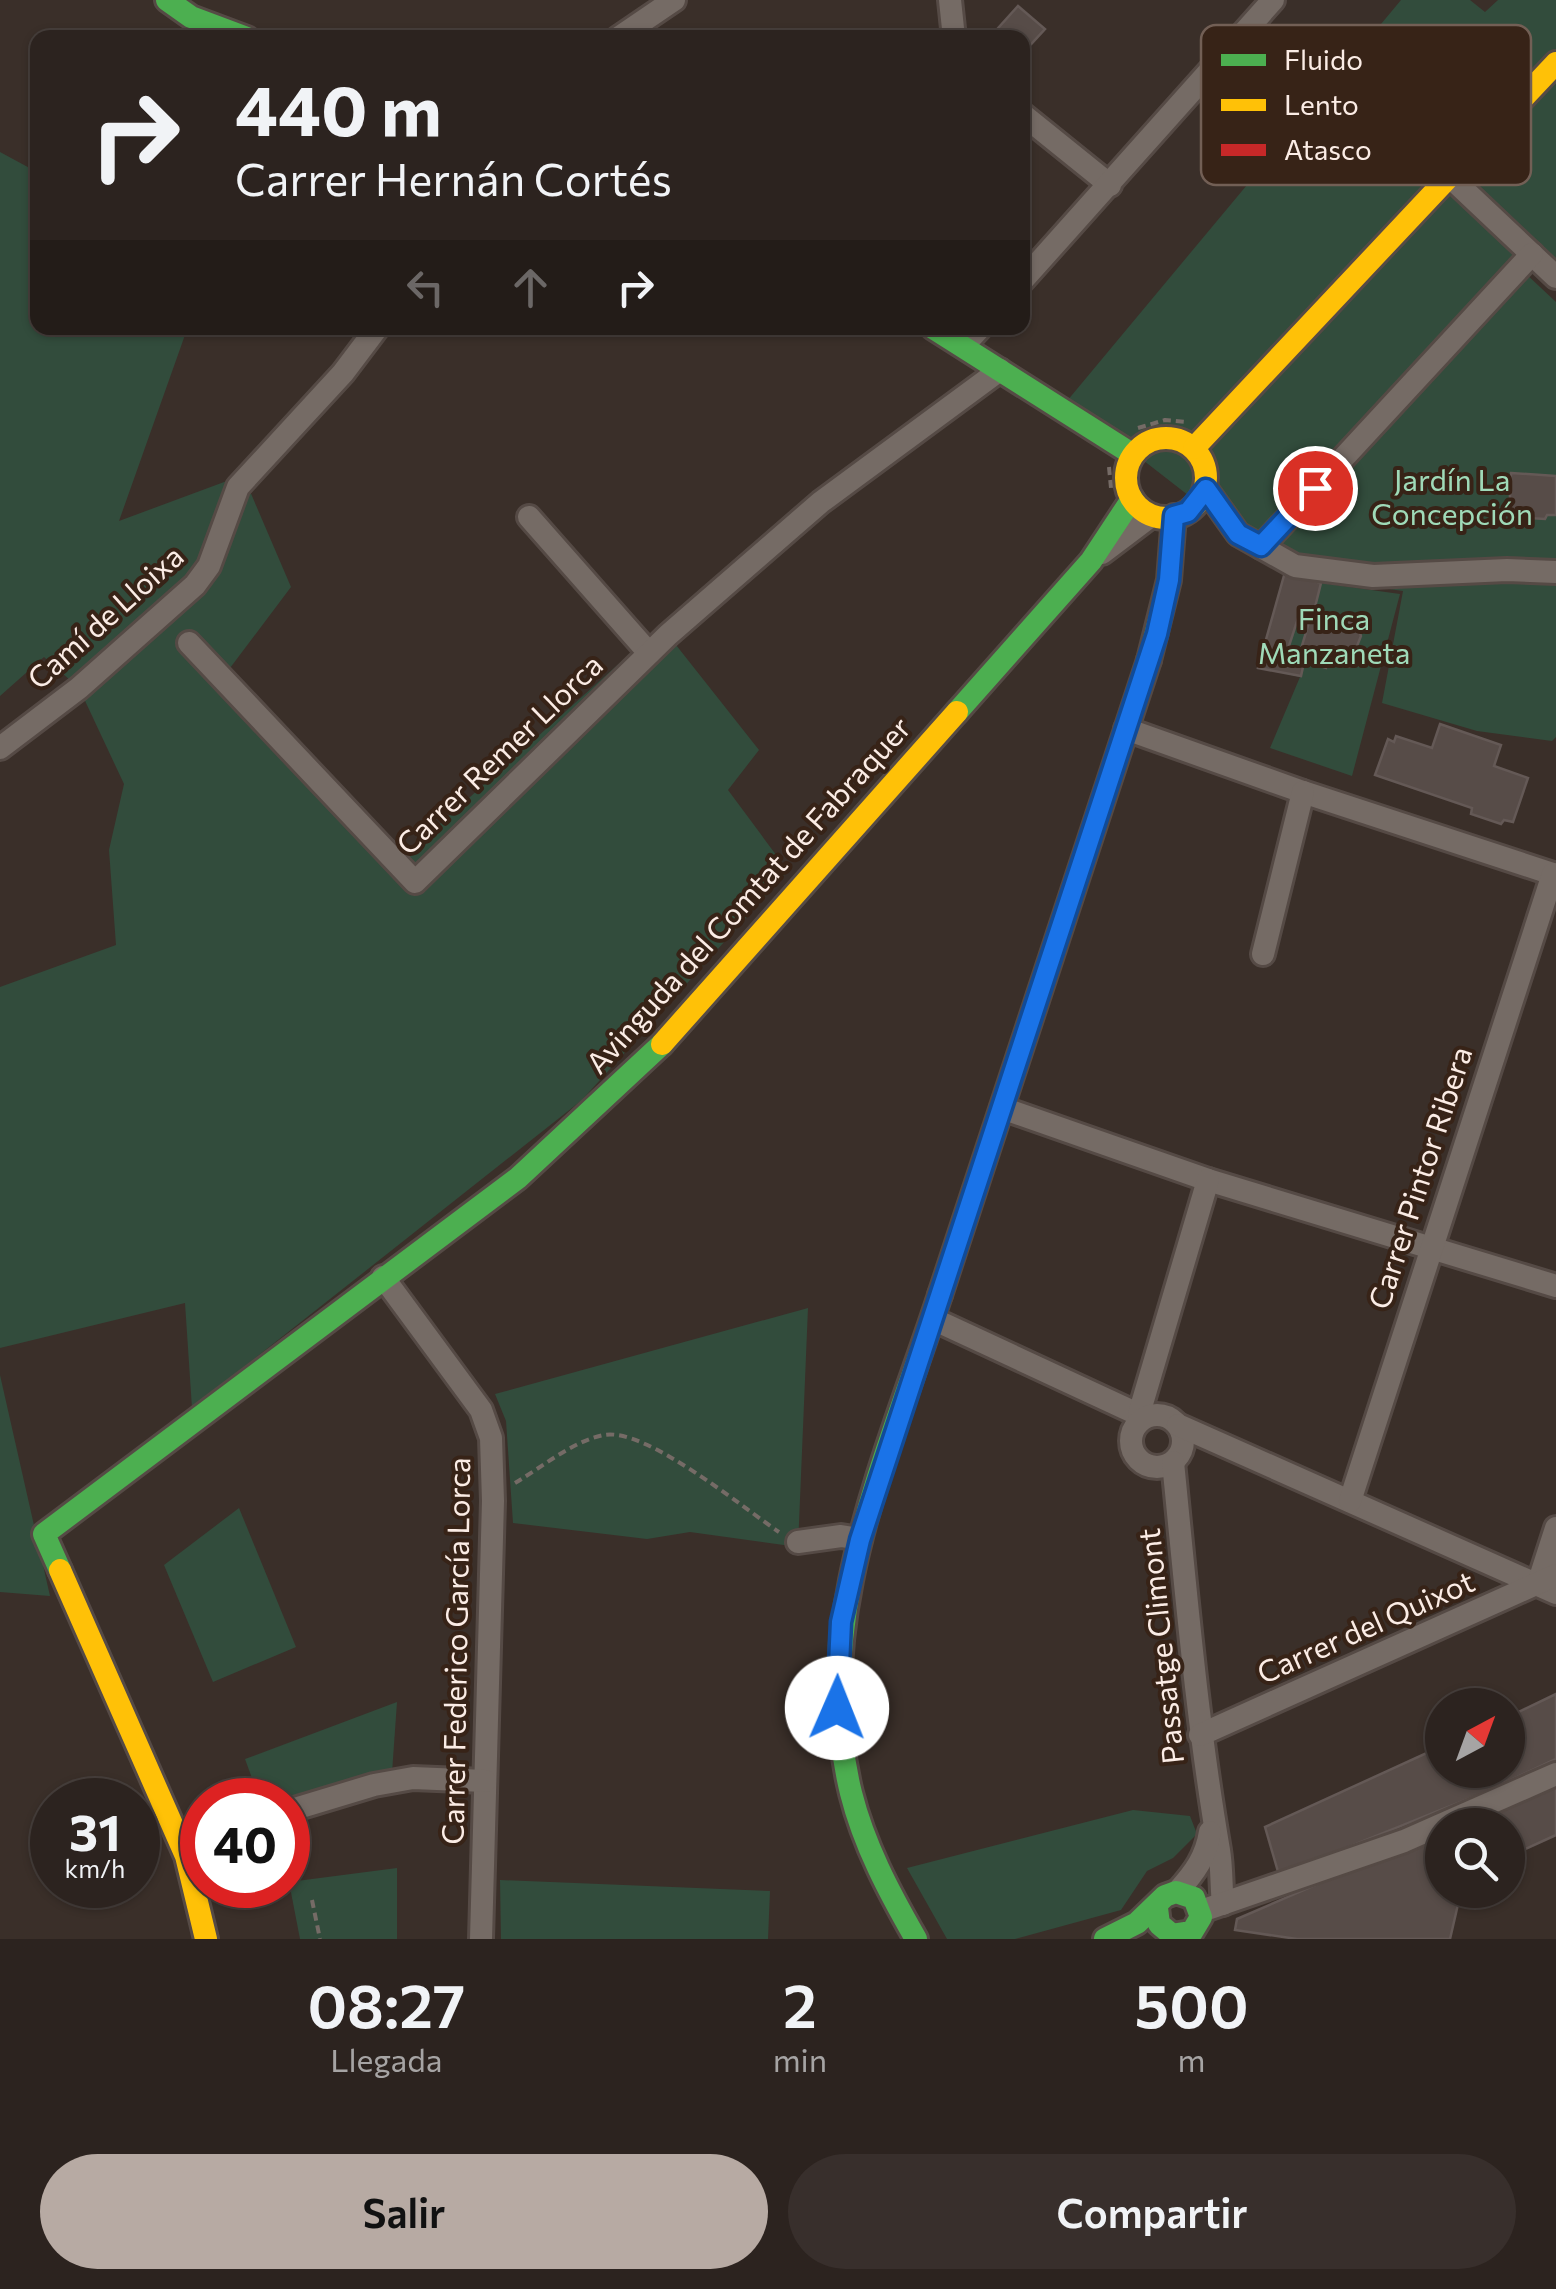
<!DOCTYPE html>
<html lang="es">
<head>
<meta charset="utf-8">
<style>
  :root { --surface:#2c231f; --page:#382f2c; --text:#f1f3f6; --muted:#a6a4a4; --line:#48403d; --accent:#b7aaa3 }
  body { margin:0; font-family:Commissioner,sans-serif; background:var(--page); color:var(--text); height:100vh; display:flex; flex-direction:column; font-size:38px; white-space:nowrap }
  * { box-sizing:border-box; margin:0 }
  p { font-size:32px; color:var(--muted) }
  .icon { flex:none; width:55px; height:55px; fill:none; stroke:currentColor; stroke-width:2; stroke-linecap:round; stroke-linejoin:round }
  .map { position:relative; height:1939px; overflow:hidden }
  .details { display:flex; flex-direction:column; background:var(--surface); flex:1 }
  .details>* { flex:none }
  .guide { position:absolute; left:30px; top:30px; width:1000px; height:305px; border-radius:20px; box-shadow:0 2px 8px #0004,0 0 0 2px var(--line); background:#2c231f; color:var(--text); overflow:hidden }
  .needle { width:65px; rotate:41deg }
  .tools { position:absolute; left:1425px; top:1688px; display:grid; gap:20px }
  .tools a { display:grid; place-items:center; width:100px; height:100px; border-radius:50%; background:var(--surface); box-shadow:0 2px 8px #0004,0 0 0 2px var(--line); font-size:50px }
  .speed { position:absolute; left:30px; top:1778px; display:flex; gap:20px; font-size:50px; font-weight:700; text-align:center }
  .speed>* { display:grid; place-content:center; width:130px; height:130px; border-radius:50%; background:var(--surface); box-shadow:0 2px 8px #0004,0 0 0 2px var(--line); line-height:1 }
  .speed small { font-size:25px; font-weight:400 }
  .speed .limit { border:15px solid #d22; background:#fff; color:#111 }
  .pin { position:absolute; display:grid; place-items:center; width:85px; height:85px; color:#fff; margin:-42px; border:5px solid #fff; border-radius:50%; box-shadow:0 2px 10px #0007 }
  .me { position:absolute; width:110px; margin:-55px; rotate:1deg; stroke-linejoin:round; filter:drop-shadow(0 0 8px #0008) }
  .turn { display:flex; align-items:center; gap:35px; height:210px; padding:0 40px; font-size:45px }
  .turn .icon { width:130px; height:130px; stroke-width:2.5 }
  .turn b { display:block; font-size:70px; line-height:85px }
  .lanes { display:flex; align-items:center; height:95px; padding:0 40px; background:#0003; justify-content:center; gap:50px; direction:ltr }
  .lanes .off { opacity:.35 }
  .eta { display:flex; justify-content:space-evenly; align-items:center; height:170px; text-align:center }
  .eta b { font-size:60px; font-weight:600; line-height:70px }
  .action { display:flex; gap:20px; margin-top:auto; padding:20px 40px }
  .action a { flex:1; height:115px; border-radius:60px; background:var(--accent); color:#111; font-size:40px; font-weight:600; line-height:115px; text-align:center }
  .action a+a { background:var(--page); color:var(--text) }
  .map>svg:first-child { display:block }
  .green { fill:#324c3c }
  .building { fill:#574c48; stroke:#645956; stroke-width:2.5 }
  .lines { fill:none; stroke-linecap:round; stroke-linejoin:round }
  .street-casing { stroke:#554a45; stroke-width:28 }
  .fast-casing { stroke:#554a45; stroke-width:28 }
  .slow-casing { stroke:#554a45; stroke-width:28 }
  .jam-casing { stroke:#554a45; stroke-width:28 }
  .path { stroke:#756b66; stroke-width:4; stroke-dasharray:8 5; stroke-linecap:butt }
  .street { stroke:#756b65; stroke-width:22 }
  .fast { stroke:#4caf50; stroke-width:22 }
  .slow { stroke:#ffc107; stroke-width:22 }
  .jam { stroke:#c62828; stroke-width:22 }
  .route-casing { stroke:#114b97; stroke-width:25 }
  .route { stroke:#1a73e8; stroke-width:18 }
  .labels { text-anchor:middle; stroke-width:8; stroke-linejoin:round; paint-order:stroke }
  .park-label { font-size:30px; fill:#9fdab8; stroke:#372317 }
  .street-label { font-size:30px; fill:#fbece5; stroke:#372317 }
  .key { fill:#372317; stroke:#725f55; stroke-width:2.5 }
  .key-label { font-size:28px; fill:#fbece5 }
</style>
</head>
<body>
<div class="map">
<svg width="1556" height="1939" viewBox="0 0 1556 1939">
  <rect width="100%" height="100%" fill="#3a2f29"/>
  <!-- green -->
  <g class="green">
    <path d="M1401,0H1470L1485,12L1498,0H1556V277L1532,255L1524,272L1556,302V737L1552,741L1477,731L1382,703L1403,591L1338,582L1238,534L1067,401Z"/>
    <path d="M0,152L37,172L38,328H170L185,335L119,521L243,475L291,587L227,672L403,857L661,626L759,750L728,790L788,871L582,1100L192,1408L185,1303L0,1348V987L116,945L109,850L124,784L79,688L44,657L0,696Z"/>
    <path d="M1285,572L1321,583L1400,594L1352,776L1270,748L1300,677L1258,668Z"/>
    <path d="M808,1308L798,1547L690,1532L647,1539L513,1523L506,1421L495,1394Z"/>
    <path d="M0,1375L50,1596L0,1592Z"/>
    <path d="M239,1508L296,1647L213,1682L164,1565Z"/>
    <path d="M397,1702L391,1787L288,1800H260L245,1759Z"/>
    <path d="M1133,1810L1190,1816L1197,1834L1173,1858L1147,1871L1121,1910L1015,1939H947L907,1868Z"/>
    <path d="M397,1868V1939H300L289,1882Z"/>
    <path d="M500,1880L770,1891L768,1939H501Z"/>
  </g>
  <!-- building -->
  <g class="building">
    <path d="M1018,6L1045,29L1022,54V38L991,36Z"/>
    <path d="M1511,473L1556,476V515H1547L1545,519L1509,517Z"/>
    <path d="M1285,572L1321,583L1314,611L1301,609L1287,652L1305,658L1301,676L1258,668Z"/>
    <path d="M1319,616L1357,624L1361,636L1355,651L1363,654L1359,665L1349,667L1329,661L1326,668L1308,662L1311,652L1301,649L1310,619L1317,621Z"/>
    <path d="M1440,724L1501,745L1494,766L1528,778L1513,822L1504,820L1501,824L1471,814L1472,808L1375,775L1388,739L1394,742L1396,736L1432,748Z"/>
    <path d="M1556,1694V1759L1478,1795L1279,1875L1265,1827L1442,1746V1770H1508V1717Z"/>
    <path d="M1556,1781V1835L1508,1857V1825H1455Z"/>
    <path d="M1442,1830V1890H1508V1863L1512,1892L1459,1900L1450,1939H1297L1235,1930L1237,1919Z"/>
  </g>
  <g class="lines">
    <defs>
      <g id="street">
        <path d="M950,0L954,38"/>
        <path d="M618,38L674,0"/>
        <path d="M1022,114L1110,185"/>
        <path d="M1448,175L1556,277"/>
        <path d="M1022,281L1273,0"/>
        <path d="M963,346L980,328"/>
        <path d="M1206,489L1238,534L1295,566L1373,576L1507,570L1556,572"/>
        <path d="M529,517L649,653"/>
        <path d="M1261,547L1532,254"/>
        <path d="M1102,553L1151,516"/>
        <path d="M189,643L415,882L668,635L821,502L1000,370"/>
        <path d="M1126,729L1303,792L1556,875"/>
        <path d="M0,748L79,688L195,585L209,566L238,487L343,373L377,328"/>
        <path d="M1263,954L1303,792"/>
        <path d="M1002,1108L1208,1180L1556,1286"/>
        <path d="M383,1277L481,1410L491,1438L493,1501L481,1939"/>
        <path d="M933,1319L1144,1417"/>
        <path d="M1139,1414L1208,1180"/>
        <circle cx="1157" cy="1441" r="26"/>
        <path d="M1178,1425L1556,1593"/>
        <path d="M1173,1462C1186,1592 1197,1722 1219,1850C1222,1868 1221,1886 1223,1904"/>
        <path d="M1350,1501L1553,874"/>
        <path d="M798,1542L841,1536L860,1539"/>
        <path d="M1538,1584L1556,1528"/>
        <path d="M1200,1735L1556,1575"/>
        <path d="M288,1811L374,1785L413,1778L485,1781"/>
        <path d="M1178,1891C1195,1872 1206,1857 1210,1832"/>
        <path d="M1210,1908L1404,1841L1556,1774"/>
      </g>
      <g id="fast">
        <path d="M167,0L191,17L247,38"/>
        <path d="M933,328L1132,454"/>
        <path d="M1149,660L1169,580L1174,516"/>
        <path d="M957,712L1091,561L1132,499"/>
        <path d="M60,1570L44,1534L518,1178L662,1044"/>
        <path d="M916,1939C889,1892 864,1845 851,1793C809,1622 888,1454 940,1295"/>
        <path d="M1105,1939L1137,1923L1165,1896L1176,1892L1194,1898L1201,1917L1192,1932L1172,1935L1159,1924L1157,1908"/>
      </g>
      <g id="slow">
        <circle cx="1166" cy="478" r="40"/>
        <path d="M1194,448L1556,63"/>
        <path d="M662,1044L957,712"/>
        <path d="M60,1570L186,1856L206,1939"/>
      </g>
      <path id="jam" d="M940,1295L1149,660"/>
    </defs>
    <!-- street casing -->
    <use href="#street" class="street-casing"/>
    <!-- fast casing -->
    <use href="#fast" class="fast-casing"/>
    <!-- slow casing -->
    <use href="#slow" class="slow-casing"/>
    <!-- jam casing -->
    <use href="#jam" class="jam-casing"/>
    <!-- path -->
    <g class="path">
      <path d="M1138,428L1165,420L1187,422"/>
      <path d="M1109,467L1111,488"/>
      <path d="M515,1483C542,1467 573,1441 604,1435C645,1427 742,1507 779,1532"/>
      <path d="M312,1900L320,1939"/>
    </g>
    <!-- street -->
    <use href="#street" class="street"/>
    <!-- fast -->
    <use href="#fast" class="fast"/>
    <!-- slow -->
    <use href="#slow" class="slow"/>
    <!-- jam -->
    <use href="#jam" class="jam"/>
  </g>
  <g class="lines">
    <defs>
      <path id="route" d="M837,1708L841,1622L860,1540L1157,634L1169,580L1174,516L1188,512L1206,489L1238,534L1261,546L1315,488"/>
    </defs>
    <!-- route casing -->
    <use href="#route" class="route-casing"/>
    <!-- route -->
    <use href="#route" class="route"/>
  </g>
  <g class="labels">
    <!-- park labels -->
    <g class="park-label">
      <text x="1452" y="491">Jardín La<tspan x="1452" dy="34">Concepción</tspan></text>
      <text x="1334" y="630">Finca<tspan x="1334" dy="34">Manzaneta</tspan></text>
    </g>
    <!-- street labels -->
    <g class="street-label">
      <text transform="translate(106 618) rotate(-42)" y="10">Camí de Lloixa</text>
      <text transform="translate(500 755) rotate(-44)" y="10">Carrer Remer Llorca</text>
      <text transform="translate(749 896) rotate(-48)" y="10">Avinguda del Comtat de Fabraquer</text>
      <text transform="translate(1421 1178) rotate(-72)" y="10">Carrer Pintor Ribera</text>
      <text transform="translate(1366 1628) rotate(-24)" y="10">Carrer del Quixot</text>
      <text transform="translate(1162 1646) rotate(-96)" y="10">Passatge Climont</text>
      <text transform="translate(457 1651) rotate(-89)" y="10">Carrer Federico García Lorca</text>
    </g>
  </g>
  <!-- legend -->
  <rect x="1201" y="25" width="330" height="160" rx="15" class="key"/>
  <rect x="1221" y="54" width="45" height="12" fill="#4caf50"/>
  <rect x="1221" y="99" width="45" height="12" fill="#ffc107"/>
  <rect x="1221" y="144" width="45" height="12" fill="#c62828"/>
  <g class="key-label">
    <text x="1284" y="70">Fluido</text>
    <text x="1284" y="115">Lento</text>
    <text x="1284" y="160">Atasco</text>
  </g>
</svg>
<div class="tools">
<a><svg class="needle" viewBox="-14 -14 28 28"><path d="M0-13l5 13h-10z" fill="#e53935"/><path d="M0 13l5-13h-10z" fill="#a6a4a4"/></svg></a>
<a><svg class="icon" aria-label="search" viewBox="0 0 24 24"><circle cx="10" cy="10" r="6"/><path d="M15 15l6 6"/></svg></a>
</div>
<div class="speed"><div>31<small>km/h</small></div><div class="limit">40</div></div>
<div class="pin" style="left:1315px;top:488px;background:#d93025"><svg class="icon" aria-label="arrive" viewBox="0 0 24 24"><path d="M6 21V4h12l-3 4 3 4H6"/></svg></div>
<svg class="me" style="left:837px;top:1708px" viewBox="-20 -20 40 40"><circle r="19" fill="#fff"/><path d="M0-13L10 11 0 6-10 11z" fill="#1a73e8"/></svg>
<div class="guide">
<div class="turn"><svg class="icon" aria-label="right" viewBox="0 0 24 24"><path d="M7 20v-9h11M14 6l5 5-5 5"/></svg><div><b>440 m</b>Carrer Hernán Cortés</div></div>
<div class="lanes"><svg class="icon off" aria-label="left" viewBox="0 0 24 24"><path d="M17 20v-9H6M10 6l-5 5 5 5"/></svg><svg class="icon off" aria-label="ahead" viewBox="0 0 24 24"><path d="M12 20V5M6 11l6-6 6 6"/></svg><svg class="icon" aria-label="right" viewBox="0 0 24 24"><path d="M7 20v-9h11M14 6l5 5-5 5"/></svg></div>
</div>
</div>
<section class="details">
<div class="eta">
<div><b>08:27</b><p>Llegada</p></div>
<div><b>2</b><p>min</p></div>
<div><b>500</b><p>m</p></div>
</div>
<div class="action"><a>Salir</a><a>Compartir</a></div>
</section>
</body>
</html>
